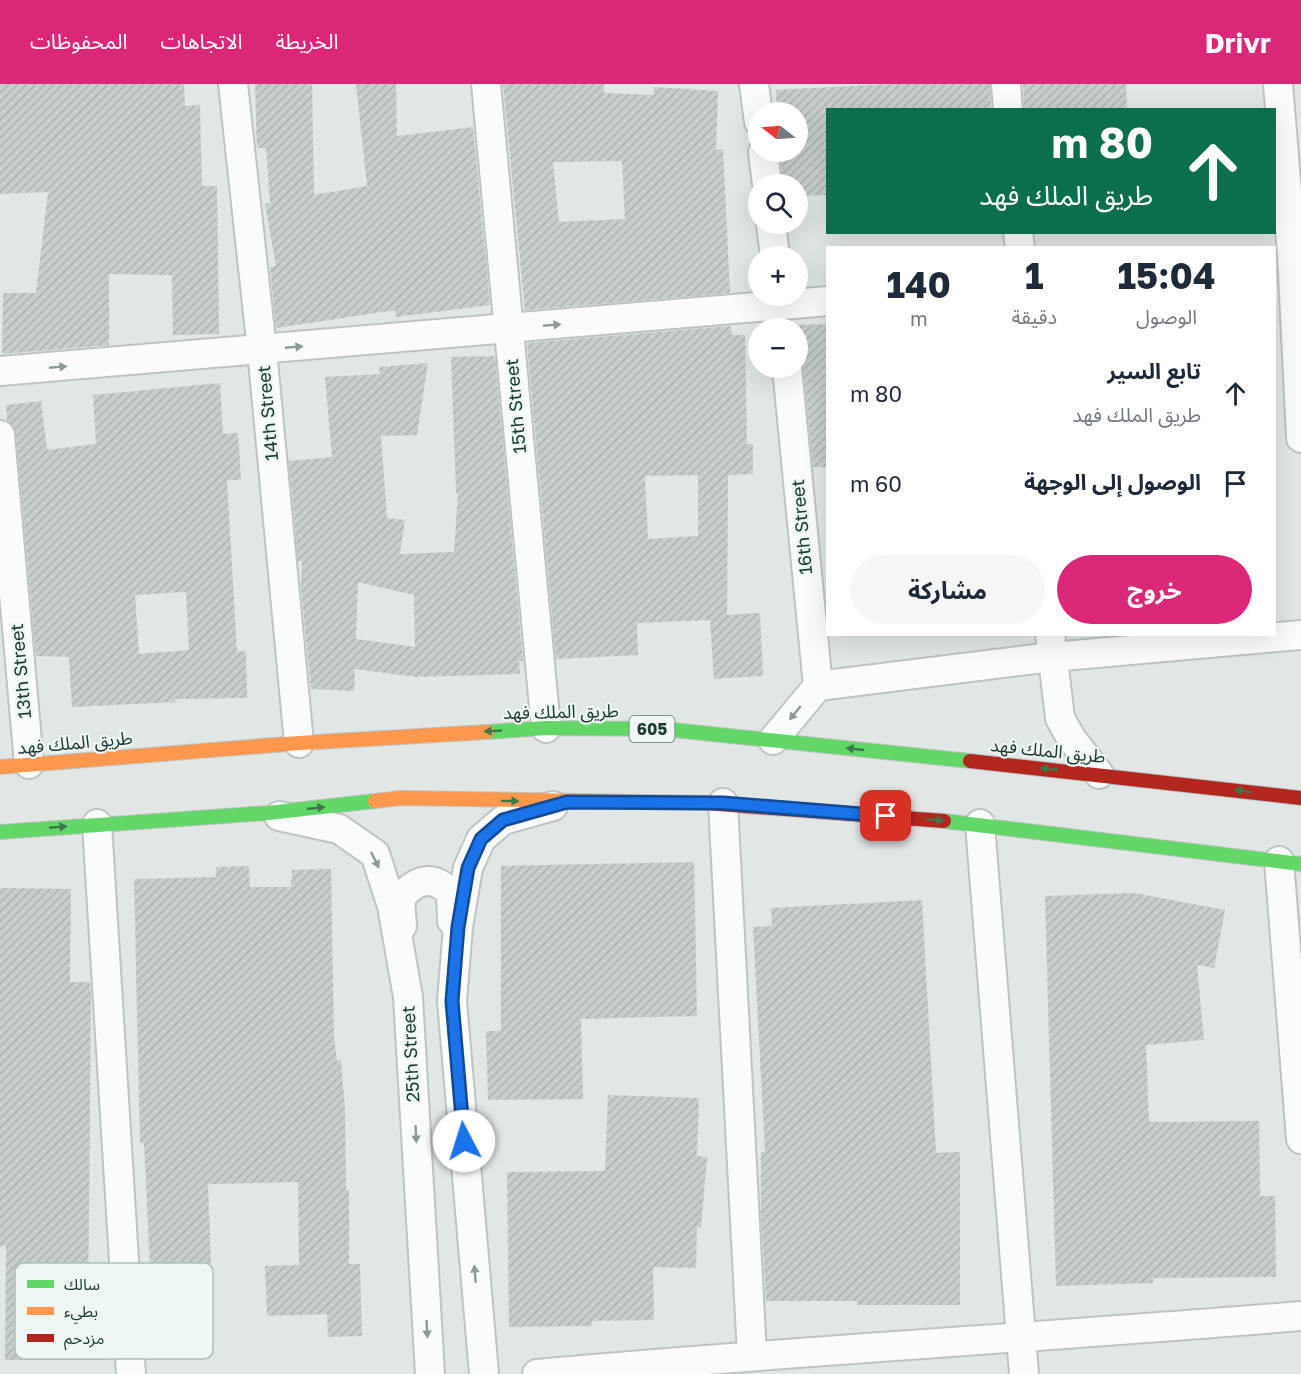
<!DOCTYPE html>
<html lang="ar">
<head>
<meta charset="utf-8">
<style>
  :root { --surface:#fff; --page:#f6f6f7; --text:#1f2937; --muted:#747a83; --accent:#db2777 }
  body { margin:0; font-family:"Golos Text","Noto Sans Arabic",sans-serif; background:var(--page); color:var(--text); direction:rtl; height:100vh; display:flex; flex-direction:column; font-size:22px; white-space:nowrap }
  * { box-sizing:border-box; margin:0 }
  p { font-size:20px; color:var(--muted) }
  .icon { flex:none; width:33px; height:33px; fill:none; stroke:currentColor; stroke-width:2; stroke-linecap:round; stroke-linejoin:round }
  .map { position:relative; flex:1; overflow:hidden; direction:ltr }
  .drawer { position:absolute; left:826px; top:162px; width:450px; height:390px; display:flex; flex-direction:column; background:var(--surface); border-radius:0px; box-shadow:0 6px 24px #0002; direction:rtl }
  .drawer>* { flex:none }
  .guide { position:absolute; left:826px; top:24px; width:450px; height:126px; border-radius:0px; box-shadow:0 6px 24px #0002; direction:rtl; background:#0b6e4f; color:#fff; overflow:hidden }
  .needle { width:39px; rotate:287deg }
  .tools { position:absolute; left:748px; top:18px; display:grid; gap:12px }
  .tools a { display:grid; place-items:center; width:60px; height:60px; border-radius:50%; background:var(--surface); box-shadow:0 6px 24px #0002; font-size:30px }
  .pin { position:absolute; display:grid; place-items:center; width:51px; height:51px; color:#fff; margin:-26px; border-radius:12px; box-shadow:0 3px 9px #0006 }
  .me { position:absolute; width:66px; margin:-33px; rotate:355deg; stroke-linejoin:round; filter:drop-shadow(0 0 4px #0008) }
  .turn { display:flex; align-items:center; gap:21px; height:126px; padding:0 24px; font-size:27px }
  .turn .icon { width:78px; height:78px; stroke-width:2.5 }
  .turn b { display:block; font-size:42px; line-height:51px }
  .eta { display:flex; justify-content:space-evenly; align-items:center; height:102px; text-align:center }
  .eta b { font-size:36px; font-weight:700; line-height:42px }
  .cta { display:flex; gap:12px; margin-top:auto; padding:12px 24px }
  .cta a { flex:1; height:69px; border-radius:36px; background:var(--accent); color:#fff; font-size:24px; font-weight:700; line-height:69px; text-align:center }
  .cta a+a { background:var(--page); color:var(--text) }
  ul { padding:0; list-style:none }
  li { display:flex; align-items:center; gap:18px; height:90px; padding:0 24px }
  li div { flex:1 }
  li b { display:block; font-size:22px }
  li em { font-style:normal }
  header { display:flex; align-items:center; gap:36px; box-sizing:border-box; height:84px; padding:0 30px; background:var(--accent); color:#fff }
  header strong { font-size:28px }
  nav { display:flex; gap:33px; margin-inline-start:auto; font-size:21px }
  .map>svg:first-child { display:block }
  .building { fill:url(#building-hatch); fill-rule:evenodd }
  .lines { fill:none; stroke-linecap:round; stroke-linejoin:round }
  .street-casing { stroke:#bec4c1; stroke-width:32 }
  .fast-casing { stroke:#bbc4c1; stroke-width:16 }
  .slow-casing { stroke:#bbc4c1; stroke-width:16 }
  .jam-casing { stroke:#bbc4c1; stroke-width:16 }
  .street { stroke:#fafbfb; stroke-width:28 }
  .fast { stroke:#63d668; stroke-width:14 }
  .slow { stroke:#ff974d; stroke-width:14 }
  .jam { stroke:#b3261e; stroke-width:14 }
  .oneway { fill:#8c9a97 }
  .oneway2 { fill:#3a7848 }
  .route-casing { stroke:#114b97; stroke-width:15 }
  .route { stroke:#1a73e8; stroke-width:10 }
  .labels { text-anchor:middle; stroke-width:4.5; stroke-linejoin:round; paint-order:stroke }
  .shield { fill:#eef7f3; stroke:#5d736d; stroke-width:1.5 }
  .shield-label { font-size:16px; font-weight:bold; fill:#1f3a33 }
  .street-label { font-size:18px; fill:#1f3a33; stroke:#eef7f3 }
  .key { fill:#eef7f3; stroke:#b0beb9; stroke-width:1.5 }
  .key-label { font-size:16px; fill:#1f3a33 }
</style>
</head>
<body>
<header>
<strong>Drivr</strong>
<nav><a>الخريطة</a><a>الاتجاهات</a><a>المحفوظات</a></nav>
</header>
<div class="map">
<svg width="1301" height="1290" viewBox="0 0 1301 1290">
  <defs>
    <pattern id="building-hatch" width="6" height="6" patternUnits="userSpaceOnUse" patternTransform="scale(1.5)"><rect width="6" height="6" fill="#c8cecc"/><path d="M-1 1l2-2M0 6l6-6M5 7l2-2" fill="none" stroke="#abb2b0"/></pattern>
  </defs>
  <rect width="100%" height="100%" fill="#e1e7e4"/>
  <!-- building -->
  <g class="building">
    <path d="M0,0H184L185,22L200,21L202,102H217L219,250L173,251L172,191L109,190V261L2,270L3,209H36L48,108L0,110Z"/>
    <path d="M255,0H312L314,111L367,102L356,0H396L397,52L473,43L490,221L396,233L395,226L276,244L270,183L276,182L265,120L270,119L266,64H257Z"/>
    <path d="M503,0H604V9L654,11V3L718,7L716,66L723,65L730,209L525,226ZM622,77L625,135L559,138L553,78Z"/>
    <path d="M891,0H990L991,26H828V111L798,112V100H783L780,68H798V28H777L776,6Z"/>
    <path d="M1023,0H1126L1127,26H1024Z"/>
    <path d="M828,240V383H813L803,282L798,272L797,241Z"/>
    <path d="M731,242L732,251H745L747,360H753V390L728,391L727,531L760,529L763,592L714,595L710,536L637,539L638,571L556,575L527,259ZM698,391V452L648,455L645,392Z"/>
    <path d="M495,272L523,577H519L520,590L416,593L355,585L354,607L311,605L301,504L302,477H298L289,377L332,373L325,293L380,290L379,283L428,279L417,351L381,352L387,434L405,436L400,470L454,468L458,409H456L451,273ZM358,498L414,511L415,563L356,555Z"/>
    <path d="M220,299L223,350L238,349L241,396H227L237,568L246,567L247,614L175,615V618L72,623L69,573L36,572L16,350L7,336L6,321L41,317L47,366L96,360L93,311ZM186,508L189,566L139,570L135,511Z"/>
    <path d="M694,778L697,932L581,935L583,1015L488,1016L486,947H501V782Z"/>
    <path d="M249,782L250,803H291L292,786L331,785L334,954L337,977L341,976L345,1025L346,1106H349V1180H360L362,1252L328,1253L327,1230L267,1232L265,1182L299,1181L298,1098L208,1100L211,1180H203L198,1260L153,1256L158,1182L150,1183L144,1059H140L134,795L216,793V783Z"/>
    <path d="M0,804L71,805L70,898H90L91,911L88,1240H107V1276H5L6,1162H0Z"/>
    <path d="M1134,809L1225,826L1214,884L1197,881L1204,956L1146,961L1149,1038L1259,1037L1260,1112H1275L1276,1193L1153,1194V1199L1056,1202L1045,812Z"/>
    <path d="M922,816L936,1069L960,1068V1221H857V1217H766L761,1128V1068H765L753,843L772,842L771,824Z"/>
    <path d="M608,1011L699,1014L697,1072L707,1073L701,1144L697,1143L696,1184L653,1183L654,1236L592,1237V1242L509,1243L507,1088L605,1087Z"/>
  </g>
  <g class="lines">
    <defs>
      <g id="street">
        <path d="M233,0L262,266L299,659"/>
        <path d="M486,0L546,644"/>
        <path d="M754,0L759,38"/>
        <path d="M1006,0L1008,26"/>
        <path d="M1278,0L1292,170L1301,354"/>
        <path d="M763,68L767,100"/>
        <path d="M771,140L775,172"/>
        <path d="M1018,148L1020,164"/>
        <path d="M787,284L818,602"/>
        <path d="M0,287L828,217"/>
        <path d="M0,351L29,680"/>
        <path d="M1050,550L1060,634L1071,654L1099,690"/>
        <path d="M773,656L818,602L1052,573L1301,551"/>
        <path d="M723,719L752,1271"/>
        <path d="M279,732L339,745L375,770L392,822L408,913L430,1290"/>
        <path d="M97,740L131,1290"/>
        <path d="M980,740L1024,1290"/>
        <path d="M1279,777L1301,1055"/>
        <path d="M402,842L400,814C417,795 432,790 451,809L452,837"/>
        <path d="M484,1290L452,917L458,843L468,784L481,755L503,736L553,722"/>
        <path d="M537,1290C792,1267 1047,1253 1301,1232"/>
      </g>
      <g id="fast">
        <path d="M487,648L546,644L664,645L970,677"/>
        <path d="M944,737L1301,780"/>
        <path d="M0,748L268,729L375,717"/>
      </g>
      <g id="slow">
        <path d="M0,683L299,659L487,648"/>
        <path d="M375,717L401,714L705,719"/>
      </g>
      <g id="jam">
        <path d="M970,677L1301,714"/>
        <path d="M705,719L944,737"/>
      </g>
    </defs>
    <!-- street casing -->
    <use href="#street" class="street-casing"/>
    <!-- fast casing -->
    <use href="#fast" class="fast-casing"/>
    <!-- slow casing -->
    <use href="#slow" class="slow-casing"/>
    <!-- jam casing -->
    <use href="#jam" class="jam-casing"/>
    <!-- street -->
    <use href="#street" class="street"/>
    <!-- fast -->
    <use href="#fast" class="fast"/>
    <!-- slow -->
    <use href="#slow" class="slow"/>
    <!-- jam -->
    <use href="#jam" class="jam"/>
  </g>
  <!-- one-way arrows -->
  <defs><path id="oneway-solid" d="M-6-.8H1V-3.2L6.5 0L1 3.2V.8H-6Z" transform="scale(1.5)"/></defs>
  <g class="oneway">
    <use href="#oneway-solid" transform="translate(552 241) rotate(-5)"/>
    <use href="#oneway-solid" transform="translate(294 263) rotate(-5)"/>
    <use href="#oneway-solid" transform="translate(58 283) rotate(-5)"/>
    <use href="#oneway-solid" transform="translate(795 629) rotate(129)"/>
    <use href="#oneway-solid" transform="translate(375 776) rotate(64)"/>
    <use href="#oneway-solid" transform="translate(416 1050) rotate(87)"/>
    <use href="#oneway-solid" transform="translate(475 1190) rotate(-95)"/>
    <use href="#oneway-solid" transform="translate(427 1245) rotate(87)"/>
  </g>
  <g class="oneway2">
    <use href="#oneway-solid" transform="translate(493 647) rotate(177)"/>
    <use href="#oneway-solid" transform="translate(855 665) rotate(-174)"/>
    <use href="#oneway-solid" transform="translate(1049 685) rotate(-174)"/>
    <use href="#oneway-solid" transform="translate(1243 707) rotate(-173)"/>
    <use href="#oneway-solid" transform="translate(510 717) rotate(1)"/>
    <use href="#oneway-solid" transform="translate(316 724) rotate(-6)"/>
    <use href="#oneway-solid" transform="translate(935 736) rotate(5)"/>
    <use href="#oneway-solid" transform="translate(58 743) rotate(-5)"/>
  </g>
  <g class="lines">
    <defs>
      <path id="route" d="M464,1057L452,917L458,843L468,784L481,755L503,736L567,718L723,719L886,732"/>
    </defs>
    <!-- route casing -->
    <use href="#route" class="route-casing"/>
    <!-- route -->
    <use href="#route" class="route"/>
  </g>
  <g class="labels">
    <!-- shield labels -->
    <rect class="shield" x="629.5" y="632" width="45" height="26" rx="4.5"/>
    <g class="shield-label">
      <text x="652" y="651">605</text>
    </g>
    <!-- street labels -->
    <g class="street-label">
      <text transform="translate(516 322) rotate(-95)" y="6">15th Street</text>
      <text transform="translate(268 329) rotate(-95)" y="6">14th Street</text>
      <text transform="translate(802 443) rotate(-95)" y="6">16th Street</text>
      <text transform="translate(21 587) rotate(-95)" y="6">13th Street</text>
      <text transform="translate(561 628) rotate(-1)" y="6">طريق الملك فهد</text>
      <text transform="translate(75 659) rotate(-5)" y="6">طريق الملك فهد</text>
      <text transform="translate(1048 667) rotate(6)" y="6">طريق الملك فهد</text>
      <text transform="translate(411 970) rotate(-93)" y="6">25th Street</text>
    </g>
  </g>
  <!-- legend -->
  <rect x="15" y="1179" width="198" height="96" rx="9" class="key"/>
  <rect x="27" y="1196" width="27" height="8" fill="#63d668"/>
  <rect x="27" y="1223" width="27" height="8" fill="#ff974d"/>
  <rect x="27" y="1250" width="27" height="8" fill="#b3261e"/>
  <g class="key-label">
    <text x="64" y="1206">سالك</text>
    <text x="64" y="1233">بطيء</text>
    <text x="64" y="1260">مزدحم</text>
  </g>
</svg>
<div class="tools">
<a><svg class="needle" viewBox="-14 -14 28 28"><path d="M0-13l5 13h-10z" fill="#e53935"/><path d="M0 13l5-13h-10z" fill="#747a83"/></svg></a>
<a><svg class="icon" aria-label="search" viewBox="0 0 24 24"><circle cx="10" cy="10" r="6"/><path d="M15 15l6 6"/></svg></a>
<a>+</a>
<a>−</a>
</div>
<div class="pin" style="left:886px;top:732px;background:#d93025"><svg class="icon" aria-label="arrive" viewBox="0 0 24 24"><path d="M6 21V4h12l-3 4 3 4H6"/></svg></div>
<svg class="me" style="left:464px;top:1057px" viewBox="-20 -20 40 40"><circle r="19" fill="#fff"/><path d="M0-13L10 11 0 6-10 11z" fill="#1a73e8"/></svg>
<div class="guide">
<div class="turn"><svg class="icon" aria-label="ahead" viewBox="0 0 24 24"><path d="M12 20V5M6 11l6-6 6 6"/></svg><div><b>80 m</b>طريق الملك فهد</div></div>
</div>
<section class="drawer">
<div class="eta">
<div><b>15:04</b><p>الوصول</p></div>
<div><b>1</b><p>دقيقة</p></div>
<div><b>140</b><p>m</p></div>
</div>
<ul>
<li><svg class="icon" aria-label="ahead" viewBox="0 0 24 24"><path d="M12 20V5M6 11l6-6 6 6"/></svg><div><b>تابع السير</b><p>طريق الملك فهد</p></div><em>80 m</em></li>
<li><svg class="icon" aria-label="arrive" viewBox="0 0 24 24"><path d="M6 21V4h12l-3 4 3 4H6"/></svg><div><b>الوصول إلى الوجهة</b></div><em>60 m</em></li>
</ul>
<div class="cta"><a>خروج</a><a>مشاركة</a></div>
</section>
</div>
</body>
</html>
